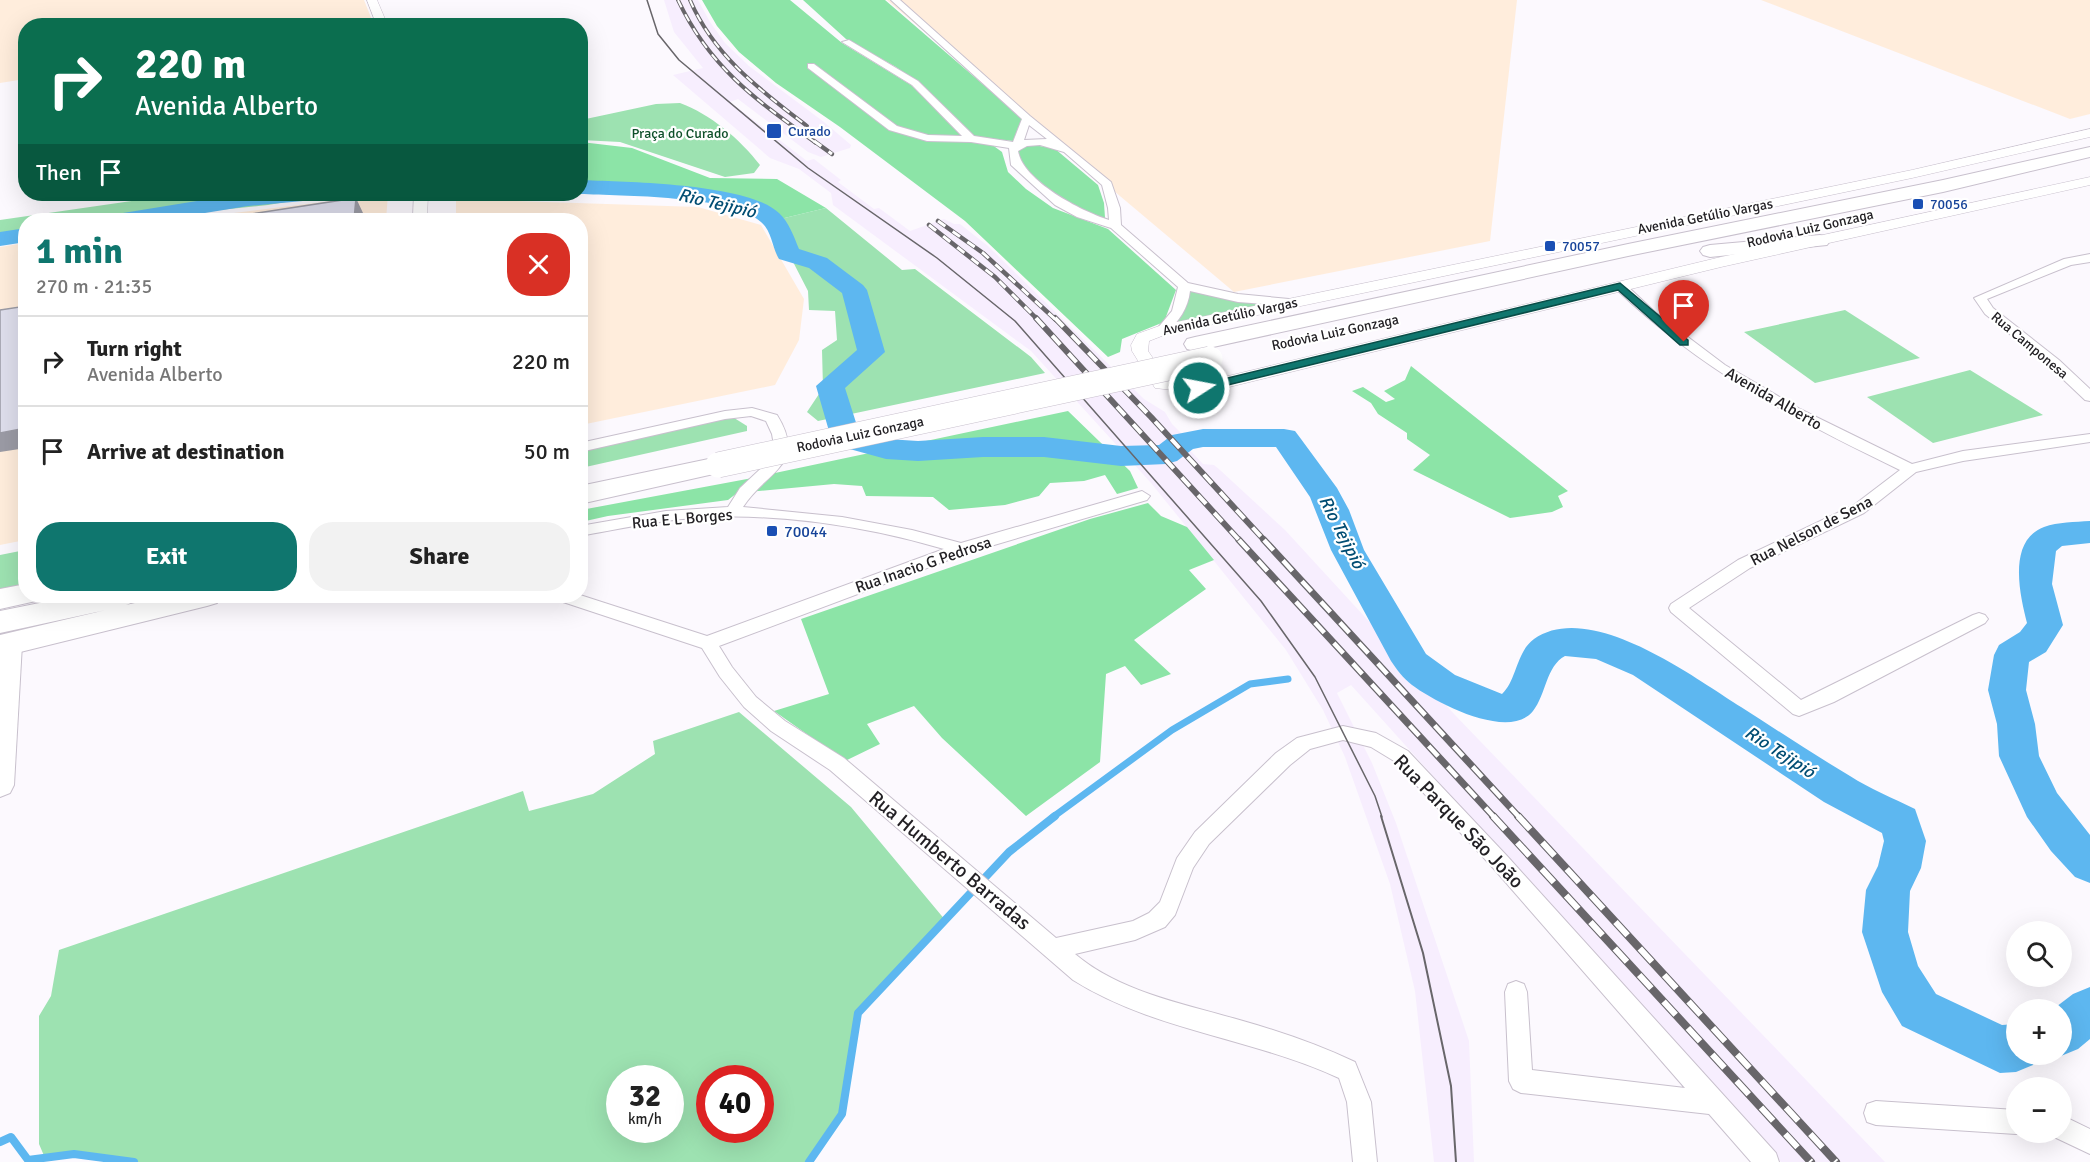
<!DOCTYPE html>
<html lang="en">
<head>
<meta charset="utf-8">
<style>
  :root { --surface:#fff; --page:#f2f2f2; --text:#222; --muted:#767676; --line:#e0e0e0; --accent:#0f766e }
  body { margin:0; font-family:Signika,sans-serif; background:var(--page); color:var(--text); height:100vh; display:flex; flex-direction:column; font-size:22px; white-space:nowrap }
  * { box-sizing:border-box; margin:0 }
  p { font-size:20px; color:var(--muted) }
  .icon { flex:none; width:33px; height:33px; fill:none; stroke:currentColor; stroke-width:2; stroke-linecap:round; stroke-linejoin:round }
  .map { position:relative; flex:1; overflow:hidden }
  .sheet { position:absolute; left:18px; top:213px; width:570px; height:390px; display:flex; flex-direction:column; background:var(--surface); border-radius:24px; box-shadow:0 6px 24px #0002 }
  .sheet>* { flex:none }
  .guide { position:absolute; left:18px; top:18px; width:570px; height:183px; border-radius:24px; box-shadow:0 6px 24px #0002; background:#0b6e4f; color:#fff; overflow:hidden }
  .fabs { position:absolute; left:2006px; top:921px; display:grid; gap:12px }
  .fabs a { display:grid; place-items:center; width:66px; height:66px; border-radius:50%; background:var(--surface); box-shadow:0 6px 24px #0002; font-size:30px }
  .speed { position:absolute; left:606px; top:1065px; display:flex; gap:12px; font-size:30px; font-weight:700; text-align:center }
  .speed>* { display:grid; place-content:center; width:78px; height:78px; border-radius:50%; background:var(--surface); box-shadow:0 6px 24px #0002; line-height:1 }
  .speed small { font-size:15px; font-weight:400 }
  .speed .limit { border:9px solid #d22; background:#fff; color:#111 }
  .pin { position:absolute; display:grid; place-items:center; width:51px; height:51px; color:#fff; margin:-62px -26px; border-radius:50% 50% 50% 0; rotate:-45deg; box-shadow:0 0 6px #0007 }
  .pin .icon { rotate:45deg }
  .me { position:absolute; width:66px; margin:-33px; rotate:79deg; stroke-linejoin:round; filter:drop-shadow(0 0 4px #0008) }
  .turn { display:flex; align-items:center; gap:21px; height:126px; padding:0 18px; font-size:27px }
  .turn .icon { width:78px; height:78px; stroke-width:2.5 }
  .turn b { display:block; font-size:42px; line-height:51px }
  .then { display:flex; align-items:center; height:57px; padding:0 18px; background:#0003; gap:12px; font-size:22px }
  .round { display:grid; place-items:center; flex:none; width:63px; height:63px; border-radius:24px; background:var(--page) }
  .overview { display:flex; align-items:center; justify-content:space-between; height:102px; padding:0 18px }
  h1 { font-size:36px; font-weight:700; line-height:45px; color:var(--accent) }
  .cta { display:flex; gap:12px; margin-top:auto; padding:12px 18px }
  .cta a { flex:1; height:69px; border-radius:24px; background:var(--accent); color:#fff; font-size:24px; font-weight:700; line-height:69px; text-align:center }
  .cta a+a { background:var(--page); color:var(--text) }
  ul { padding:0; list-style:none }
  li { display:flex; align-items:center; gap:18px; height:90px; padding:0 18px; border-top:2px solid var(--line) }
  li div { flex:1 }
  li b { display:block; font-size:22px }
  li em { font-style:normal }
  .map>svg:first-child { display:block }
  .industrial { fill:#ffeddc }
  .built { fill:#f7eefe }
  .green { fill:#9de2b1; fill-rule:evenodd }
  .forest { fill:#8ce4a7 }
  .lines { fill:none; stroke-linecap:round; stroke-linejoin:round }
  .stream-far1 { stroke:#5db7f0; stroke-width:7 }
  .stream { stroke:#5db7f0; stroke-width:8 }
  .river { fill:#5db7f0; fill-rule:evenodd }
  .minor-casing { stroke:#c8c0cd; stroke-width:2 }
  .tertiary-casing { stroke:#c8c0cd; stroke-width:1 }
  .secondary-casing { stroke:#c8c0cd; stroke-width:2 }
  .trunk-casing { stroke:#c8c0cd; stroke-width:2 }
  .minor { fill:#fff; fill-rule:evenodd }
  .tertiary { fill:#fff; fill-rule:evenodd }
  .secondary { fill:#fff; fill-rule:evenodd }
  .trunk { fill:#fff; fill-rule:evenodd }
  .tram-far1 { stroke:#68666a; stroke-width:1.5 }
  .tram { stroke:#68666a; stroke-width:2 }
  .rail-far4-casing { stroke:#68666a; stroke-width:4 }
  .rail-far3-casing { stroke:#68666a; stroke-width:4.5 }
  .rail-far2-casing { stroke:#68666a; stroke-width:6 }
  .rail-far1-casing { stroke:#68666a; stroke-width:7 }
  .rail-casing { stroke:#68666a; stroke-width:8 }
  .rail-far4 { stroke:#fff; stroke-width:2; stroke-dasharray:8; stroke-linecap:butt }
  .rail-far3 { stroke:#fff; stroke-width:3; stroke-dasharray:9; stroke-linecap:butt }
  .rail-far2 { stroke:#fff; stroke-width:4; stroke-dasharray:12; stroke-linecap:butt }
  .rail-far1 { stroke:#fff; stroke-width:4.5; stroke-dasharray:14; stroke-linecap:butt }
  .rail { stroke:#fff; stroke-width:6; stroke-dasharray:18; stroke-linecap:butt }
  .trunk-bridge-casing { stroke:#c8c0cd; stroke-width:26; stroke-linecap:butt }
  .trunk-bridge { stroke:#fff; stroke-width:25 }
  .shaded-wall { fill:#9b9ba5 }
  .building { fill:#dedeec; stroke:#9b9ba5; stroke-width:1.5 }
  .route { fill:#0f766e; stroke:#0a4d48; stroke-width:1.5 }
  .transit-dot { fill:#1a4fb4; stroke:#fff; stroke-width:2 }
  .labels { text-anchor:middle; stroke-width:4.5; stroke-linejoin:round; paint-order:stroke }
  .far-transit-label { font-size:14px; fill:#164399; stroke:#fff; text-anchor:start }
  .far-park-label { font-size:14px; fill:#0e502a; stroke:#fff }
  .far-street-label { font-size:14px; fill:#232125; stroke:#fff }
  .street-label { font-size:16px; fill:#232125; stroke:#fff }
  .transit-label { font-size:16px; fill:#164399; stroke:#fff; text-anchor:start }
  .water-label { font-size:18px; font-style:italic; fill:#014d73; stroke:#fff }
  .near-street-label { font-size:20px; fill:#232125; stroke:#fff }
</style>
</head>
<body>
<div class="map">
<svg width="2090" height="1162" viewBox="0 0 2090 1162">
  <rect width="100%" height="100%" fill="#fcf9fe"/>
  <!-- industrial -->
  <g class="industrial">
    <path d="M0,0H364L372,20L339,26H26L25,79L0,83Z"/>
    <path d="M887,0H1517L1490,241L1234,292Z"/>
    <path d="M1761,0H2090V114L2070,119Z"/>
    <path d="M388,194L386,220H177L266,209Z"/>
    <path d="M456,199L698,207L761,225L804,299L799,340L775,385L581,425L580,220H456Z"/>
    <path d="M25,243V540L0,545V247Z"/>
  </g>
  <!-- built -->
  <path class="built" d="M664,0H698L710,22L725,43L749,66L824,122L851,145L850,148L821,157L808,152L738,99L730,102L807,161L814,159L841,180L838,182L874,209L879,208L910,231L944,219L954,224H960L988,246L1144,399L1165,412L1172,424L1192,444L1188,448L1203,464L1214,465L1220,470L1285,530L1455,715L1885,1162H1781L1351,685L1337,693L1372,763L1396,823L1469,1041L1474,1162H1434L1415,991L1390,884L1345,757L1323,710L1286,650L1151,483L1031,351L833,205L831,193L799,169L770,158L673,75L703,68L674,32Z"/>
  <!-- green -->
  <g class="green">
    <path d="M680,103C710,114 740,139 760,165L754,173L725,177L620,142L581,140V120L656,104Z"/>
    <path d="M180,194H333L268,205L180,214L140,220H26L25,240L0,244V220Z"/>
    <path d="M826,208L902,270L915,269L1031,357L1045,373L818,421L807,412L823,388L822,350L837,340L835,311L809,310L808,291L772,221Z"/>
    <path d="M1189,291L1276,304L1170,326L1188,302Z"/>
    <path d="M1845,310L1920,358L1815,383L1744,332Z"/>
    <path d="M1970,370L2043,415L1933,443L1867,397Z"/>
    <path d="M731,416L747,426V431L581,468L580,450Z"/>
    <path d="M25,550V586L0,591V555Z"/>
    <path d="M739,712L851,807L946,921L858,1013L842,1114L809,1162H134L74,1154L45,1158L39,1144V1016L51,996L59,950L523,791L529,811L593,794L655,754L653,741ZM620,1078H670V1130H620ZM710,1078H760V1130H710Z"/>
  </g>
  <!-- forest -->
  <g class="forest">
    <path d="M702,0H790L842,43L911,85L970,142L991,144L1002,152L1008,172L1026,189L1053,208L1108,229L1176,290L1164,322L1122,339L1120,352L1108,357L965,221L840,127L776,83L739,52L717,26Z"/>
    <path d="M803,0H885L1022,118L1013,141L974,137L917,82L896,67L846,39Z"/>
    <path d="M581,142L632,148L710,178L777,179L826,208L772,221C752,191 617,189 581,187Z"/>
    <path d="M1032,145L1054,148L1098,185L1104,203L1105,218L1102,219L1064,203L1017,161L1015,153L1024,147Z"/>
    <path d="M1411,366L1568,491L1558,496L1563,507L1552,512L1510,518L1413,470L1430,455L1407,439V433L1378,414L1371,403L1352,391L1363,387L1386,402L1395,399L1384,391L1405,380Z"/>
    <path d="M1068,411L1130,471L1138,488L1117,494L1105,475L1084,481L1050,483L1039,496L1005,505L949,510L933,497L866,496L862,486L834,484L737,493L728,500L608,516L581,522V510L747,479Z"/>
    <path d="M1148,503L1161,516L1187,527L1214,560L1189,570L1206,589L1134,640L1171,674L1141,685L1125,666L1106,674L1100,762L1026,816L942,738L914,706L867,724L880,744L845,761L774,711L829,694L801,619L1090,519Z"/>
  </g>
  <g class="lines">
    <!-- stream-far1 -->
    <path class="stream-far1" d="M1053,817L1172,730L1250,684L1288,679"/>
    <!-- stream -->
    <g class="stream">
      <path d="M0,1142L11,1137L28,1160L74,1154L134,1162"/>
      <path d="M809,1162L842,1114L858,1013L1009,852L1055,816"/>
    </g>
    <!-- river -->
    <g class="river">
      <path d="M580,180C625,182 748,183 779,213C789,222 794,237 799,249L827,258L863,285L867,290L885,352L845,388L859,432L887,439L918,441L983,437H1044L1121,446L1159,445L1172,435L1203,429H1284L1295,431L1301,439L1337,488L1349,510L1364,550L1426,654L1455,675L1502,694C1517,680 1516,652 1534,639C1590,599 1695,678 1741,707C1777,730 1813,754 1850,776C1870,789 1893,798 1915,809L1926,841L1921,868L1910,891L1908,932L1918,966L1936,994L2002,1025L2016,1024V1054H2038L2033,1065L2016,1072L2000,1073L1902,1026L1882,992L1862,932L1866,890L1878,866L1884,841L1882,833L1824,802L1633,675L1596,659L1565,656C1546,666 1546,695 1533,711C1509,741 1436,703 1412,685C1403,678 1397,670 1391,661L1331,550L1310,497L1276,447H1203L1193,449L1177,461L1166,464L1121,466L1044,457H983L918,461L886,459L835,445L831,438L816,386L857,350L842,293L809,268L779,259C772,248 772,231 761,222C732,195 621,196 580,194Z"/>
      <path d="M240,194H314L311,199L303,201L248,206L162,220H111L115,215L123,213Z"/>
      <path d="M26,228V242L0,246V232Z"/>
      <path d="M2090,521V543L2062,546L2056,551L2052,584L2063,625L2046,652L2029,662L2026,690L2035,724L2039,756L2057,793L2090,835V883L2075,877L2051,851L2027,817L1999,756L1997,724L1988,690L1994,655L1999,645L2020,632L2027,623C2020,595 2007,541 2044,527C2058,522 2075,522 2090,521Z"/>
      <path d="M2090,987V1039L2078,1049L2061,1056L2058,1054H2061V1010H2052L2073,994Z"/>
    </g>
    <defs>
      <g id="minor">
        <path d="M891,0H900L1030,116L1111,182L1120,208L1121,225L1188,283L1238,294L1289,299L1293,300L1295,303L1293,306L1238,302L1190,291C1188,309 1179,320 1167,333H1157L1156,330L1172,311L1178,287L1111,228L1077,217L1055,205L1011,165L1009,148L971,142L927,141L889,130L808,68V64H814L897,126L928,135L962,136L912,85L842,42L849,40L918,81L974,136L1013,142L1022,119ZM1029,125L1047,139L1024,140ZM1040,145L1064,152L1102,185L1108,208L1109,220C1081,211 1023,181 1018,151L1027,146Z"/>
        <path d="M2090,254V262L2071,265L1987,299L1993,308L2059,360L2090,389V401L2085,400L2049,366L1985,314L1974,298L2064,259Z"/>
        <path d="M1620,282L1624,283L1656,313L1725,365L1800,409L1912,464L1963,451L2090,434V442L1963,461L1916,472L1864,513L1750,568L1689,608L1801,700L1973,615L1979,613L1985,615L1988,619L1985,623L1834,702L1799,716L1793,714L1671,612L1669,608L1671,604L1738,560L1854,505L1900,470C1794,419 1702,371 1616,289L1614,286Z"/>
        <path d="M752,408L777,415C808,465 766,471 743,507L842,517L912,530L961,543L1142,491L1150,496L1147,500L967,553L719,646L732,667L756,697L785,721L844,758L1056,938L1133,921L1149,913L1160,902L1177,858L1195,832L1276,753L1297,738L1343,726L1376,733L1408,751L1508,857L1776,1153L1779,1162H1751L1709,1114L1521,1093L1513,1089L1509,1081L1505,992L1508,984L1516,981L1524,984L1527,992L1532,1070L1685,1088L1494,869L1394,761L1371,747L1343,740L1310,749L1290,765L1209,844L1193,868L1175,915L1165,927L1135,940L1075,954C1121,993 1186,1004 1243,1021C1282,1032 1319,1045 1355,1062L1371,1102L1377,1162H1353L1347,1102L1339,1078C1253,1038 1154,1031 1073,980L830,770L771,731L744,707L720,677L702,648L557,600L555,596L580,595L707,636L944,549C865,526 776,512 694,518C656,521 618,529 580,536V526L666,511L728,507L740,488L771,459L775,451L772,434L766,421L751,416L725,419L580,452V443L725,411Z"/>
        <path d="M1876,1101L2016,1110V1132H2020L2016,1134L1876,1125L1867,1122L1864,1113L1867,1104Z"/>
        <path d="M2061,1115L2090,1129V1154L2052,1136L2051,1132H2061Z"/>
      </g>
      <g id="tertiary">
        <path d="M367,0H377L388,26H377Z"/>
        <path d="M2090,129V137L1912,178L1167,334L1149,341L1148,351L1167,379L1199,383L1721,257L2090,177V185L1721,267L1221,389L1199,393L1155,388L1132,351L1131,345L1137,334L1162,325L1912,170Z"/>
        <path d="M414,194H428L427,220H413Z"/>
      </g>
      <path id="secondary" d="M9,635L18,637L22,644L14,785L10,793L0,797V637Z"/>
      <g id="trunk">
        <path d="M2090,147V157L1943,192L1628,256L1195,351L1187,349L1184,344L1187,339L1195,337L1628,244L1943,180Z"/>
        <path d="M1820,235L1827,237L1830,241L1827,245L1710,257L1703,255L1700,251L1703,247L1710,245Z"/>
        <path d="M718,457L727,459L731,465L727,471L580,504V486Z"/>
        <path d="M26,584V596H40L36,601L0,609V589Z"/>
        <path d="M74,596H135L131,603L126,605L166,596H221L217,603L207,606L0,657V635L106,610L0,633V611Z"/>
      </g>
    </defs>
    <!-- minor casing -->
    <use href="#minor" class="minor-casing"/>
    <!-- tertiary casing -->
    <use href="#tertiary" class="tertiary-casing"/>
    <!-- secondary casing -->
    <use href="#secondary" class="secondary-casing"/>
    <!-- trunk casing -->
    <use href="#trunk" class="trunk-casing"/>
    <!-- minor -->
    <use href="#minor" class="minor"/>
    <!-- tertiary -->
    <use href="#tertiary" class="tertiary"/>
    <!-- secondary -->
    <use href="#secondary" class="secondary"/>
    <!-- trunk -->
    <use href="#trunk" class="trunk"/>
    <!-- tram-far1 -->
    <path class="tram-far1" d="M647,0L658,34L679,60L808,168L937,258L1015,321L1261,601L1315,677L1375,796L1382,817"/>
    <!-- tram -->
    <path class="tram" d="M1381,816L1423,953L1451,1086L1456,1162"/>
    <defs>
      <g id="rail-far4">
        <path d="M678,0C710,68 756,100 816,143"/>
        <path d="M690,0C714,56 760,90 807,126"/>
      </g>
      <g id="rail-far3">
        <path d="M814,141L832,154"/>
        <path d="M938,221L983,253L1056,320"/>
        <path d="M929,225L995,277L1038,320"/>
      </g>
      <g id="rail-far2">
        <path d="M1036,318L1240,541"/>
        <path d="M1055,318L1151,417L1265,541"/>
      </g>
      <g id="rail-far1">
        <path d="M1239,540L1494,817"/>
        <path d="M1264,540L1519,817"/>
      </g>
      <g id="rail">
        <path d="M1493,816L1811,1162"/>
        <path d="M1518,816L1836,1162"/>
      </g>
    </defs>
    <!-- rail-far4 casing -->
    <use href="#rail-far4" class="rail-far4-casing"/>
    <!-- rail-far3 casing -->
    <use href="#rail-far3" class="rail-far3-casing"/>
    <!-- rail-far2 casing -->
    <use href="#rail-far2" class="rail-far2-casing"/>
    <!-- rail-far1 casing -->
    <use href="#rail-far1" class="rail-far1-casing"/>
    <!-- rail casing -->
    <use href="#rail" class="rail-casing"/>
    <!-- rail-far4 -->
    <use href="#rail-far4" class="rail-far4"/>
    <!-- rail-far3 -->
    <use href="#rail-far3" class="rail-far3"/>
    <!-- rail-far2 -->
    <use href="#rail-far2" class="rail-far2"/>
    <!-- rail-far1 -->
    <use href="#rail-far1" class="rail-far1"/>
    <!-- rail -->
    <use href="#rail" class="rail"/>
    <defs>
      <path id="trunk-bridge" d="M718,465L1210,359"/>
    </defs>
    <!-- trunk-bridge casing -->
    <use href="#trunk-bridge" class="trunk-bridge-casing"/>
    <!-- trunk-bridge -->
    <use href="#trunk-bridge" class="trunk-bridge"/>
  </g>
  <!-- shaded-wall -->
  <g class="shaded-wall">
    <path d="M356,198L363,213L362,220H354Z"/>
    <path d="M26,428V448L0,452V433Z"/>
  </g>
  <!-- building -->
  <g class="building">
    <path d="M356,198L354,220H212Z"/>
    <path d="M26,306V428L0,433V310Z"/>
  </g>
  <!-- route -->
  <path class="route" d="M1620,283L1688,340V345H1680L1618,290L1199,392L1193,388L1199,385Z"/>
  <!-- markers -->
  <g class="transit-dot">
    <rect x="766" y="123" width="16" height="16" rx="3"/>
    <rect x="1912" y="198" width="12" height="12" rx="3"/>
    <rect x="1544" y="240" width="12" height="12" rx="3"/>
    <rect x="766" y="525" width="12" height="12" rx="3"/>
  </g>
  <g class="labels">
    <!-- far-transit labels -->
    <g class="far-transit-label">
      <text x="788" y="136">Curado</text>
      <text x="1930" y="209">70056</text>
      <text x="1562" y="251">70057</text>
    </g>
    <!-- far-park labels -->
    <g class="far-park-label">
      <text x="680" y="138">Praça do Curado</text>
    </g>
    <!-- far-street labels -->
    <g class="far-street-label">
      <text transform="translate(1705 216) rotate(-11)" y="5">Avenida Getúlio Vargas</text>
      <text transform="translate(1810 228) rotate(-13)" y="5">Rodovia Luiz Gonzaga</text>
      <text transform="translate(1230 316) rotate(-12)" y="5">Avenida Getúlio Vargas</text>
      <text transform="translate(1335 332) rotate(-12)" y="5">Rodovia Luiz Gonzaga</text>
      <text transform="translate(2030 345) rotate(40)" y="5">Rua Camponesa</text>
      <text transform="translate(860 434) rotate(-12)" y="5">Rodovia Luiz Gonzaga</text>
    </g>
    <!-- street labels -->
    <g class="street-label">
      <text transform="translate(1774 398) rotate(30)" y="6">Avenida Alberto</text>
      <text transform="translate(682 518) rotate(-5)" y="6">Rua E L Borges</text>
      <text transform="translate(1811 530) rotate(-27)" y="6">Rua Nelson de Sena</text>
      <text transform="translate(923 564) rotate(-19)" y="6">Rua Inacio G Pedrosa</text>
    </g>
    <!-- transit labels -->
    <g class="transit-label">
      <text x="784" y="537">70044</text>
    </g>
    <!-- water labels -->
    <g class="water-label">
      <text transform="translate(717 203) rotate(13)" y="6">Rio Tejipió</text>
      <text transform="translate(1342 532) rotate(63)" y="6">Rio Tejipió</text>
      <text transform="translate(1780 752) rotate(33)" y="6">Rio Tejipió</text>
    </g>
    <!-- near-street labels -->
    <g class="near-street-label">
      <text transform="translate(1459 821) rotate(46)" y="7">Rua Parque São João</text>
      <text transform="translate(950 860) rotate(40)" y="7">Rua Humberto Barradas</text>
    </g>
  </g>
</svg>
<div class="fabs">
<a><svg class="icon" aria-label="search" viewBox="0 0 24 24"><circle cx="10" cy="10" r="6"/><path d="M15 15l6 6"/></svg></a>
<a>+</a>
<a>−</a>
</div>
<div class="speed"><div>32<small>km/h</small></div><div class="limit">40</div></div>
<div class="pin" style="left:1684px;top:342px;background:#d93025"><svg class="icon" aria-label="arrive" viewBox="0 0 24 24"><path d="M6 21V4h12l-3 4 3 4H6"/></svg></div>
<svg class="me" style="left:1199px;top:388px" viewBox="-20 -20 40 40"><circle r="17" fill="#0f766e" stroke="#fff" stroke-width="3"/><path d="M0-11L8 9 0 5-8 9z" fill="#fff"/></svg>
<div class="guide">
<div class="turn"><svg class="icon" aria-label="right" viewBox="0 0 24 24"><path d="M7 20v-9h11M14 6l5 5-5 5"/></svg><div><b>220 m</b>Avenida Alberto</div></div>
<div class="then">Then<svg class="icon" aria-label="arrive" viewBox="0 0 24 24"><path d="M6 21V4h12l-3 4 3 4H6"/></svg></div>
</div>
<section class="sheet">
<div class="overview"><div><h1>1 min</h1><p>270 m · 21:35</p></div><a class="round" style="background:#d93025;color:#fff"><svg class="icon" aria-label="close" viewBox="0 0 24 24"><path d="M6 6l12 12M18 6L6 18"/></svg></a></div>
<ul>
<li><svg class="icon" aria-label="right" viewBox="0 0 24 24"><path d="M7 20v-9h11M14 6l5 5-5 5"/></svg><div><b>Turn right</b><p>Avenida Alberto</p></div><em>220 m</em></li>
<li><svg class="icon" aria-label="arrive" viewBox="0 0 24 24"><path d="M6 21V4h12l-3 4 3 4H6"/></svg><div><b>Arrive at destination</b></div><em>50 m</em></li>
</ul>
<div class="cta"><a>Exit</a><a>Share</a></div>
</section>
</div>
</body>
</html>
